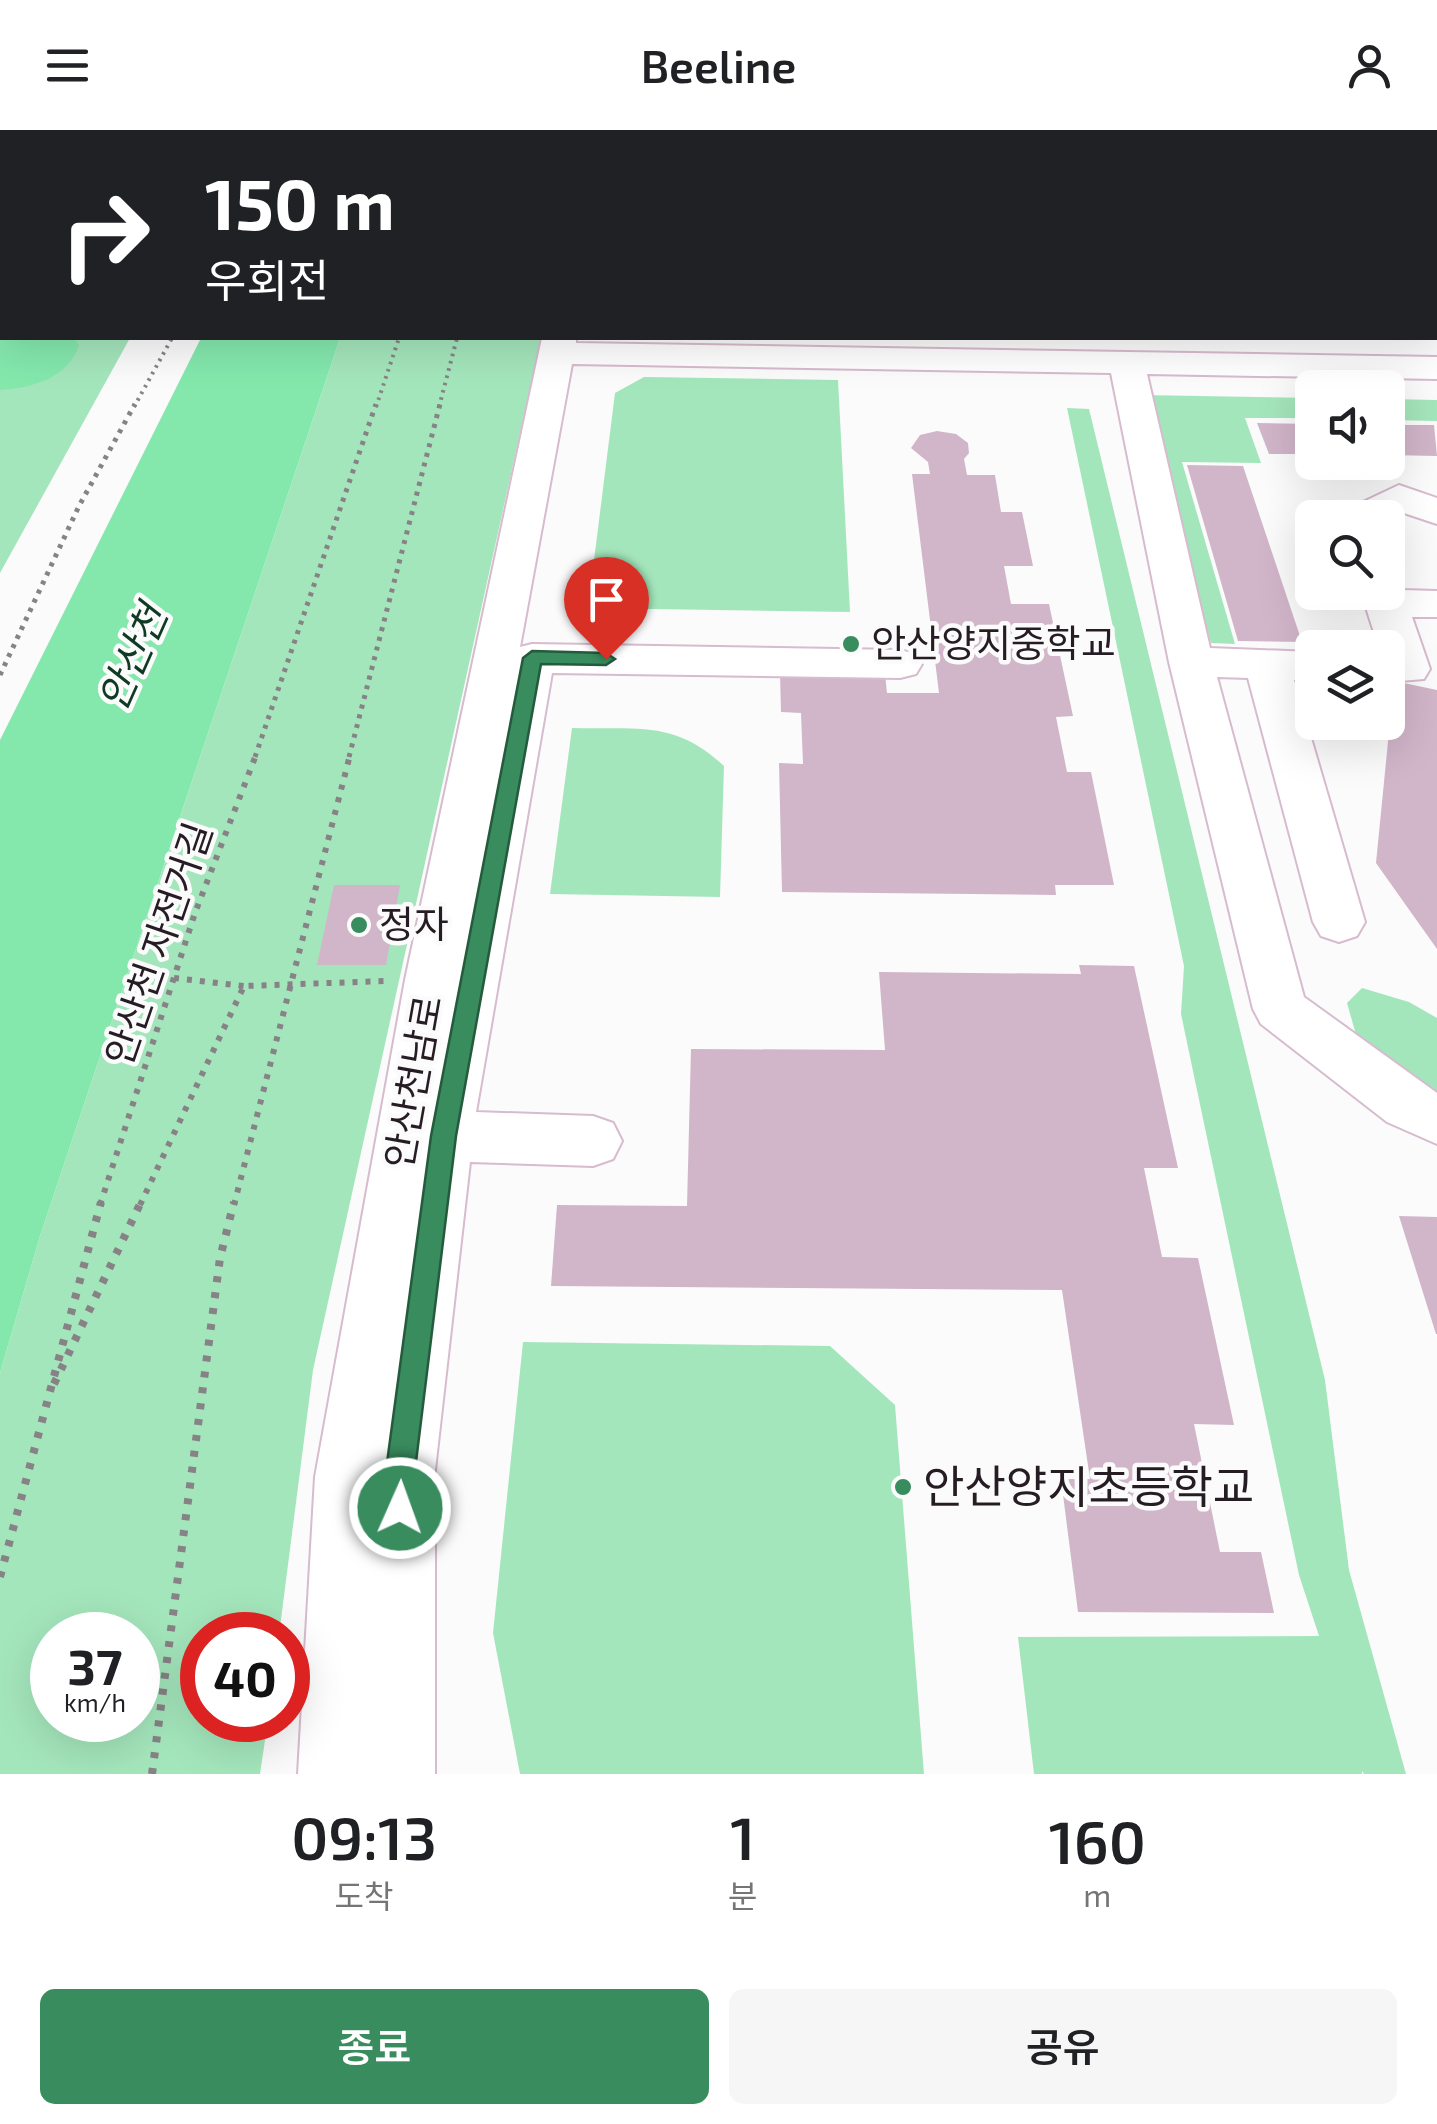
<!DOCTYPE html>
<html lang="ko">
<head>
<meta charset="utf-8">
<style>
  :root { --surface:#fff; --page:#f6f6f6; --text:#202124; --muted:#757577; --accent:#398c5e }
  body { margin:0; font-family:"Exo 2","Noto Sans KR",sans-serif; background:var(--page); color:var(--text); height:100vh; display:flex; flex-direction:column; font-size:38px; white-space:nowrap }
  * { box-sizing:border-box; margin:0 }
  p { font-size:32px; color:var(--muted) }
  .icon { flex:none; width:55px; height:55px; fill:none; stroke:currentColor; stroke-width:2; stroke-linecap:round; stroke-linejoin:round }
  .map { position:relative; height:1644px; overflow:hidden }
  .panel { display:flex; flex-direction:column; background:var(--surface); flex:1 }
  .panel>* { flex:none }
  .guide { position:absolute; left:0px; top:0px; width:1438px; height:210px; box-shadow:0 10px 40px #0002; background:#202124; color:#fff; overflow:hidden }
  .controls { position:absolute; left:1295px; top:240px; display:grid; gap:20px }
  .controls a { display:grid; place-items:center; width:110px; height:110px; border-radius:15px; background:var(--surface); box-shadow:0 10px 40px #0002; font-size:50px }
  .speed { position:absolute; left:30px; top:1482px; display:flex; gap:20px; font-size:50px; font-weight:700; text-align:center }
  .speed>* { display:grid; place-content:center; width:130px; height:130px; border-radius:50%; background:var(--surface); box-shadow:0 10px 40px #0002; line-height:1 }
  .speed small { font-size:25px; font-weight:400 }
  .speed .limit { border:15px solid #d22; background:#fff; color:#111 }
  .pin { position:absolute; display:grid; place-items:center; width:85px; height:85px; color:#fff; margin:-102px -42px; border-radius:50% 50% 50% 0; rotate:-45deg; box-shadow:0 0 10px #0007 }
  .pin .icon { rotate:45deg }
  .me { position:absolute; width:110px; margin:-55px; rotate:2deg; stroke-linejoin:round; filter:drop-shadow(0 0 8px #0008) }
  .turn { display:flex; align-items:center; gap:35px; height:210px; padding:0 40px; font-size:45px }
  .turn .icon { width:130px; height:130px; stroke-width:2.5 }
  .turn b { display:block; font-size:70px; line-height:85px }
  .eta { display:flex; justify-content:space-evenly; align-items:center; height:170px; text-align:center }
  .eta b { font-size:60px; font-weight:600; line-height:70px }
  .cta { display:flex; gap:20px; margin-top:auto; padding:20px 40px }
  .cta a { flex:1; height:115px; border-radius:15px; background:var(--accent); color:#fff; font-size:40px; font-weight:600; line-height:115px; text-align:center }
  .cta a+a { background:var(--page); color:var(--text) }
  header { display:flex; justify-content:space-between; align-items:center; height:130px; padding:0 40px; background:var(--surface); font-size:45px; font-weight:600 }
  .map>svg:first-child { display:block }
  .green { fill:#a4e6bc; fill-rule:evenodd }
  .water { fill:#84e8ad }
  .building { fill:#d1b5c9 }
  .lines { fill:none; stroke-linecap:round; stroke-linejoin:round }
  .minor-casing { stroke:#d7bbce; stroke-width:4 }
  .path-far3 { stroke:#878286; stroke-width:4; stroke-dasharray:2.5 5; stroke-linecap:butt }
  .path-far2 { stroke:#878286; stroke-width:5; stroke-dasharray:4 6; stroke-linecap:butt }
  .path-far1 { stroke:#878286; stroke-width:6; stroke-dasharray:5 8; stroke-linecap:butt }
  .path { stroke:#878286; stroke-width:8; stroke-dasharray:6 10; stroke-linecap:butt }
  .minor { fill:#fff; fill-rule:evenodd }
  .route { fill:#398c5e; stroke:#255b3d; stroke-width:2.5 }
  .poi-dot { fill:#398c5e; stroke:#fbfbfb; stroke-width:4 }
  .labels { text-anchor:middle; stroke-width:9; stroke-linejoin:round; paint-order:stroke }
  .poi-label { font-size:38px; fill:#261c23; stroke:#fbfbfb; text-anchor:start }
  .street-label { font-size:38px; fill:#261c23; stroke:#fbfbfb }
  .water-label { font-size:40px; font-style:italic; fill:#0f3a23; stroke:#fbfbfb }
  .near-poi-label { font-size:45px; fill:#261c23; stroke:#fbfbfb; text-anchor:start }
</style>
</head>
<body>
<header><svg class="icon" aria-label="menu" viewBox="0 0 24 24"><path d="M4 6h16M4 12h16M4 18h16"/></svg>Beeline<svg class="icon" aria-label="person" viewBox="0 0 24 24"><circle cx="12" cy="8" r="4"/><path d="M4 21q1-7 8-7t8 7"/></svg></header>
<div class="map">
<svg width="1437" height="1644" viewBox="0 0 1437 1644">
  <rect width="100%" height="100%" fill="#fbfbfb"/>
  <!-- green -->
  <g class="green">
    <path d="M0,0H244L2,2V208H130L0,443Z"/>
    <path d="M340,208H541L313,1240L279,1505H202V1590H268L260,1644H0V1243L40,1106ZM52,1505H138V1590H52Z"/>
    <path d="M644,247L838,250L850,482L588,478L615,263Z"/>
    <path d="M1142,265L1312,268V288H1245L1261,333L1182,332L1235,514L1211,513Z"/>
    <path d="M1388,269L1437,270V291L1388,290Z"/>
    <path d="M1067,278L1089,279L1325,1250L1349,1440L1406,1644H1364L1362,1641V1644H1034L1018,1507L1319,1506L1299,1445L1181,884L1184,836Z"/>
    <path d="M572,598C636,600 674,589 724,636L720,767L550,764Z"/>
    <path d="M1362,858L1409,872L1437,888V967L1357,908L1347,873Z"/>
    <path d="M523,1212L830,1216L895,1275L924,1644H520L493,1503Z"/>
  </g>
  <!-- water -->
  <g class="water">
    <path d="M0,118L2,208H74L79,215C68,248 33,258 0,260Z"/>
    <path d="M201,208H340L40,1106L0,1243V610Z"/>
  </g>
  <!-- building -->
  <g class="building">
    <path d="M1257,293L1312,294V324H1269Z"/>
    <path d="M1388,295H1434L1437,326L1388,325Z"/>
    <path d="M937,301L956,304L968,313L969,323L964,329L967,345H995L1001,382H1022L1033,436H1004L1011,474H1049L1073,586L1056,587L1067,642H1091L1114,755H1055L1056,765L782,762L779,633L803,634L801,583L781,582L780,543L885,544L887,563H939L912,344H930L928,332L911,318L920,305Z"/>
    <path d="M1187,335L1243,336L1302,512L1238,511Z"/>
    <path d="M1394,551L1437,560V819L1376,733Z"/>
    <path d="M334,755H400L386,835H317Z"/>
    <path d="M1079,835L1134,836L1178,1038H1144L1162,1127L1198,1128L1234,1295L1194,1294L1220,1422H1261L1274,1483L1078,1482L1061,1349H1090L1062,1160L551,1156L557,1075L687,1076L691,919L885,920L879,842L1081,844Z"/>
    <path d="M1399,1086L1437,1087V1204H1436Z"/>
  </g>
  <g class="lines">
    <defs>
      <g id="minor">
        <rect x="588" y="0" width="28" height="2"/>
        <path d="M542,208H576V213L1437,227V249L1147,244L1210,518L1312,522V550H1294L1365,792L1357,806L1339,812L1321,806L1313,792L1248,548L1217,547L1304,867L1437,963V1014L1387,992L1261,894L1253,879L1169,532L1111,243L572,234L520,517L532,514L900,520L916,524L922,534L916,544L900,548L552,543L476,982L593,986L613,993L622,1011L613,1029L593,1036L470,1032L435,1340V1644H298L315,1347L405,850Z"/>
        <path d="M1399,355L1437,368V394L1401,382L1388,389L1340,388L1346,380Z"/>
        <path d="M1388,450L1397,453L1402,460L1437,461V487H1412L1430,539L1424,549L1388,552V518H1379L1361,462H1388Z"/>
      </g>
    </defs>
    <!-- minor casing -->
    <use href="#minor" class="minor-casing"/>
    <!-- path-far3 -->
    <g class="path-far3">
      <path d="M134,277L172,208"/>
      <path d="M376,277L399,208"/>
      <path d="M439,277L457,208"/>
    </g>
    <!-- path-far2 -->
    <g class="path-far2">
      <path d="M0,545L79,376L135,274"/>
      <path d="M255,627L376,274"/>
      <path d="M349,627L440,274"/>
    </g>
    <!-- path-far1 -->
    <g class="path-far1">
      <path d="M174,848L244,856"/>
      <path d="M100,1075L195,783L256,625"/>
      <path d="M140,1075L244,856L386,851"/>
      <path d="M234,1075L350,625"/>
    </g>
    <!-- path -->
    <g class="path">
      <path d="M54,1254L141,1072"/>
      <path d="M0,1447L101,1072"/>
      <path d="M152,1644L220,1128L234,1072"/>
    </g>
    <!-- minor -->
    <use href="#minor" class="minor"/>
  </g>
  <!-- route -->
  <path class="route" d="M532,521L606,523L615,529L606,535L541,534L456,1006L415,1340V1378L411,1388L400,1393L390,1388L385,1378L386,1340L431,1006L523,528Z"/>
  <!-- markers -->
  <g class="poi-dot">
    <circle cx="851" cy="514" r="10"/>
    <circle cx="359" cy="795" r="10"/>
    <circle cx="903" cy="1357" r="10"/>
  </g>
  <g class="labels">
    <!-- poi labels -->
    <g class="poi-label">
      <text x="871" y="527">안산양지중학교</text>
      <text x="379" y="808">정자</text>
    </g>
    <!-- street labels -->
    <g class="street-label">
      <text transform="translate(159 814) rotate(-71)" y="13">안산천 자전거길</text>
      <text transform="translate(414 952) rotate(-80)" y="13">안산천남로</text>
    </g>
    <!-- water labels -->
    <g class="water-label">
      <text transform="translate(133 528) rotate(-66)" y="14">안산천</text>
    </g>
    <!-- near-poi labels -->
    <g class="near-poi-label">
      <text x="923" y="1373">안산양지초등학교</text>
    </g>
  </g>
</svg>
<div class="controls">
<a><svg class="icon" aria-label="sound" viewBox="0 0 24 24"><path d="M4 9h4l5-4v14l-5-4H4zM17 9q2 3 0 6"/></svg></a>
<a><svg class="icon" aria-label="search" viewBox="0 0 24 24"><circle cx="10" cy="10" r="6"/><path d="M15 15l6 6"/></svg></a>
<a><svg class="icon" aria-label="layers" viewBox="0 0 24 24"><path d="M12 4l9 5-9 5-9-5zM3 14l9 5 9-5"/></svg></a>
</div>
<div class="speed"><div>37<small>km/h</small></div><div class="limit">40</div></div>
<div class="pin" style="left:606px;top:529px;background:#d93025"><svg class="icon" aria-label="arrive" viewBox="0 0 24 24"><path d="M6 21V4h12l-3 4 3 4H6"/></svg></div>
<svg class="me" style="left:400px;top:1378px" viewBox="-20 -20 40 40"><circle r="17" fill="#398c5e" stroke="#fff" stroke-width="3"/><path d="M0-11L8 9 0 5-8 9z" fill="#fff"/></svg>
<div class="guide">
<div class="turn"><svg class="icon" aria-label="right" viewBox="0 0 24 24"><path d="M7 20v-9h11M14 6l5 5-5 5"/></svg><div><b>150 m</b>우회전</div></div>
</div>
</div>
<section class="panel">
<div class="eta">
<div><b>09:13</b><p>도착</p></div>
<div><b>1</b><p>분</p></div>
<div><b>160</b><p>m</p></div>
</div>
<div class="cta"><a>종료</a><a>공유</a></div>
</section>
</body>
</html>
